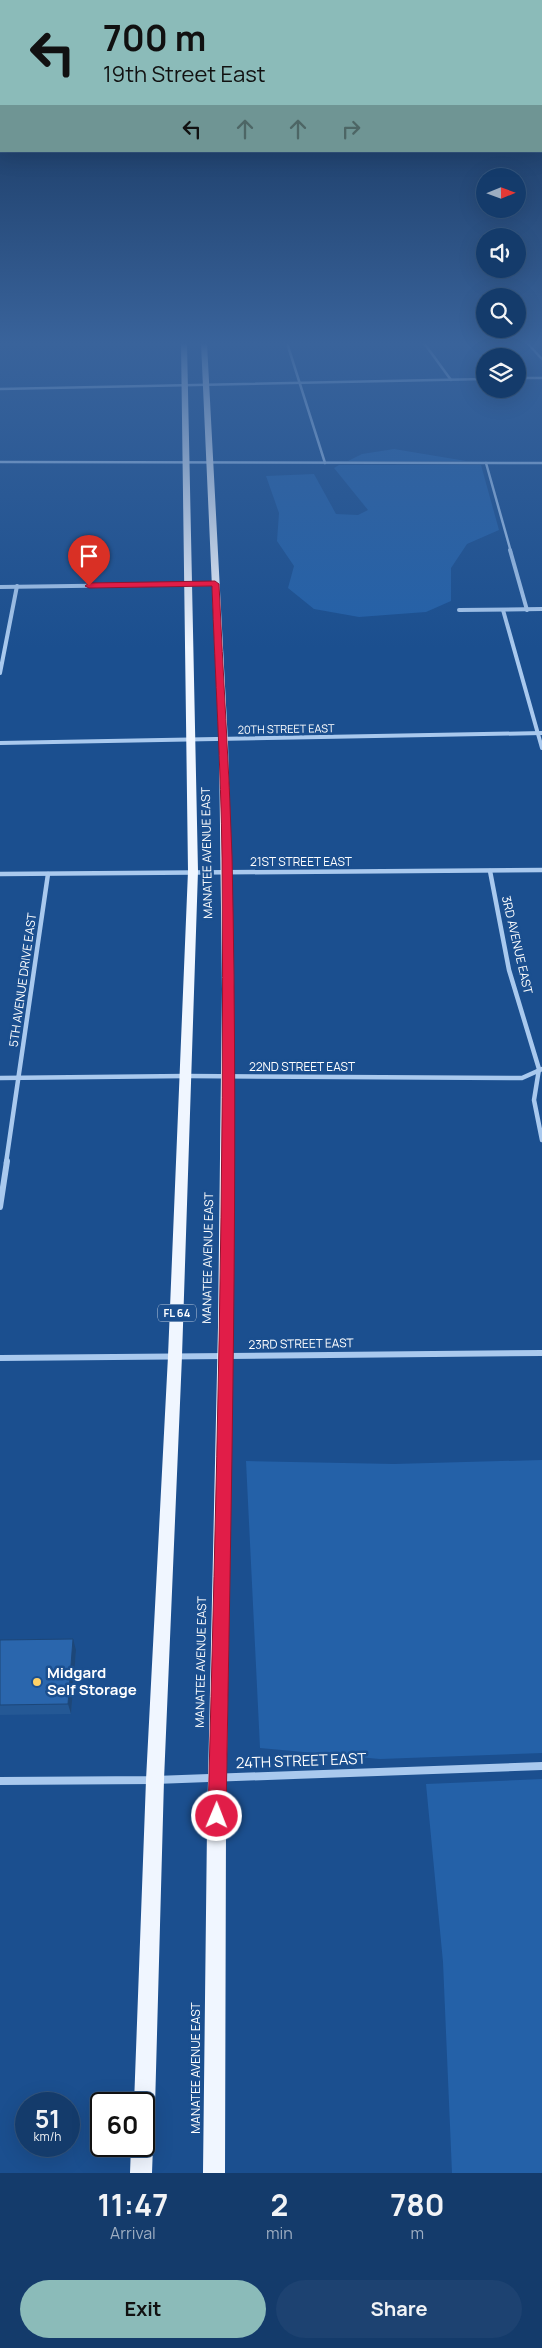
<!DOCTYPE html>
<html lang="en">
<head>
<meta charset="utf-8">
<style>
  :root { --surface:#143b6b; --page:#1d4271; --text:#f1f3f6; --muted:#9dadc1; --line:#33557e; --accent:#8bbbb9 }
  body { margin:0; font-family:Manrope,sans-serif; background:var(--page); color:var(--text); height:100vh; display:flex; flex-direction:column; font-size:19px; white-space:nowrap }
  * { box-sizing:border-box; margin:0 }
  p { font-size:16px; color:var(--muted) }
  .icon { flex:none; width:28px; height:28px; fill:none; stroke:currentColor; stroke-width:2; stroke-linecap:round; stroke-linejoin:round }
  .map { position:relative; height:2173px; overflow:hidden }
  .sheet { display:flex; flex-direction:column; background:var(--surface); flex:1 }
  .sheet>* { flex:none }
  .top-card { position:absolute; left:0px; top:0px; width:542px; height:152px; box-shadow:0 5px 20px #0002,0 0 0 1px var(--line); background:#8bbbb9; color:#111; overflow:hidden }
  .needle { width:32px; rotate:89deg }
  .tools { position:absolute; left:476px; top:168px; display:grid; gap:10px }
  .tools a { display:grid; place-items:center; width:50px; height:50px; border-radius:50%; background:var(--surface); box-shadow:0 5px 20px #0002,0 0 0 1px var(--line); font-size:25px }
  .speed { position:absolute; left:15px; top:2092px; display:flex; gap:10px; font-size:25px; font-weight:700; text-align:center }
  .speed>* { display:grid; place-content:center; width:65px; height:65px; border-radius:50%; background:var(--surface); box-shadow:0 5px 20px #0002,0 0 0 1px var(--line); line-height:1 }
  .speed small { font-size:12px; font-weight:400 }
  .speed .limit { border:2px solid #111; border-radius:8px; background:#fff; color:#111 }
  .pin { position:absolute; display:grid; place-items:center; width:42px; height:42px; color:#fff; margin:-51px -21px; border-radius:50% 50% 50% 0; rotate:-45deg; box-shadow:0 0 5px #0007 }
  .pin .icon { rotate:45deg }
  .me { position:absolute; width:55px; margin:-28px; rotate:1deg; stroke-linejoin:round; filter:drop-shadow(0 0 4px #0008) }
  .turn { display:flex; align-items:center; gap:18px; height:105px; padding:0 20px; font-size:22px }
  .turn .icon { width:65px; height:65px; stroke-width:2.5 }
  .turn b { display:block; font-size:35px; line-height:42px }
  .lanes { display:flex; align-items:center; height:48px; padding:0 20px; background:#0003; justify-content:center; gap:25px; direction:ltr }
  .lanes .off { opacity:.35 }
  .eta { display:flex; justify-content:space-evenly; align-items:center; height:85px; text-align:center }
  .eta b { font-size:30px; font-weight:700; line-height:35px }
  .action { display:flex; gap:10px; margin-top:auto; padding:10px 20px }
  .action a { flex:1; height:58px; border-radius:30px; background:var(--accent); color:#111; font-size:20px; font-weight:700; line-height:58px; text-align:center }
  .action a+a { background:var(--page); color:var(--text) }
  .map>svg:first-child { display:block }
  .green { fill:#2461a8 }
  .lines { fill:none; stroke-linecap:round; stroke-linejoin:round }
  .street-far4 { stroke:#a9c9ee; stroke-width:2.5 }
  .street-far3 { stroke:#a9c9ee; stroke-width:4 }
  .street-far2 { stroke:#a9c9ee; stroke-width:4.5 }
  .street-far1 { stroke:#a9c9ee; stroke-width:6 }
  .street { stroke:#a9c9ee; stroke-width:8 }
  .primary { fill:#f0f6ff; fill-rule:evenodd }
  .wall { fill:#245895 }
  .shaded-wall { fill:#1d4779 }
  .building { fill:#2a66ad; stroke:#1d4779 }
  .route { fill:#e11d48; stroke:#92132f }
  .poi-dot { fill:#ffd166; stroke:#1b4f8f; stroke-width:2 }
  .labels { text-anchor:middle; stroke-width:5; stroke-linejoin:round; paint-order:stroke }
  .far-street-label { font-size:11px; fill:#fff; stroke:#1b4f8f }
  .shield { fill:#1b4f8f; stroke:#bbcadd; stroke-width:1 }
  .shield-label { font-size:11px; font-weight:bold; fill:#fff }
  .street-label { font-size:12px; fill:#fff; stroke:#1b4f8f }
  .near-poi-label { font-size:15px; font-weight:bold; fill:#fff; stroke:#1b4f8f; text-anchor:start }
  .near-street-label { font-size:15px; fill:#fff; stroke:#1b4f8f }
</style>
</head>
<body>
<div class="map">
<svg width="542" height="2173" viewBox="0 0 542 2173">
  <rect width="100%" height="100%" fill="#1b4f8f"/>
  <!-- green -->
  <g class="green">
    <path d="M394,449L466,461H348L362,454Z"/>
    <path d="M339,465H481L499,530L467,544L451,568V601L426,612L359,617L314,609L288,588L294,566L277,541L279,513L266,476L314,474L336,514L358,515L368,510L334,468Z"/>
    <path d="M542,1460V1753L380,1759L260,1748L246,1461L394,1464Z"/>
    <path d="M542,1779V2173H452L443,1962L426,1784Z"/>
  </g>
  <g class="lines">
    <!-- street-far4 -->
    <g class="street-far4">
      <path d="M287,343L325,463"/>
      <path d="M424,343L451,380"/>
      <path d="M527,343L542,359"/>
      <path d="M518,378H542"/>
      <path d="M0,389L485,379"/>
      <path d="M0,462L542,463"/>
      <path d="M486,463L511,552"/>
    </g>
    <!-- street-far3 -->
    <g class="street-far3">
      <path d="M510,550L527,610"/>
      <path d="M0,587L215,584"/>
      <path d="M459,610L542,609"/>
      <path d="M503,610L542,748"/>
      <path d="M0,673L17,586"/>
      <path d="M0,743L542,733"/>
    </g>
    <!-- street-far2 -->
    <g class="street-far2">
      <path d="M490,871L509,970L539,1069L534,1100L542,1140"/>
      <path d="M0,874L542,870"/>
      <path d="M0,1078L186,1076L522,1078L542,1069"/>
      <path d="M6,1163L48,874"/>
    </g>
    <!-- street-far1 -->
    <g class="street-far1">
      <path d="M0,1207L7,1161"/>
      <path d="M0,1358L542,1353"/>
    </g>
    <!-- street -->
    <path class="street" d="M0,1781L155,1780L542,1766"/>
    <!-- primary -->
    <g class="primary">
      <path d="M181,343H187L198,871L182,1356L164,1780L155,2107L151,2114L144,2118V2104H134L146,1780L168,1356L188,871Z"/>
      <path d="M201,343H207L228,743L234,989L233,1327L226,1827L225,2173H203L207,1827L218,1327L222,989L219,743Z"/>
      <path d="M144,2136L150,2138L153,2146L152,2173H130L131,2146H144Z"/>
    </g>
  </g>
  <!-- wall -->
  <path class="wall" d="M0,1640L76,1650L71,1714L0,1715Z"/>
  <!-- shaded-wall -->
  <path class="shaded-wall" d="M73,1639L76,1650L71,1714L68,1704Z"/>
  <!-- building -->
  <path class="building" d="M73,1639L68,1704L0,1705V1640Z"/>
  <!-- sky -->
  <linearGradient id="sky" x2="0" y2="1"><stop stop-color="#0f2b4f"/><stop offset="0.53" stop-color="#39639b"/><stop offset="1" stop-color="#39639b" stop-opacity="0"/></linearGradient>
  <rect width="542" height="648" fill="url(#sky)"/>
  <!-- route -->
  <path class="route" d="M215,581L219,584C223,674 229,765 232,856C239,1176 231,1496 226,1816L223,1822L217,1825L211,1822L208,1816C216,1497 225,1177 222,858C221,767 215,676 212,586L89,588L85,586L89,583Z"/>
  <!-- markers -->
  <circle class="poi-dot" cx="37" cy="1682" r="5"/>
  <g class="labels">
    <!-- far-street labels -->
    <g class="far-street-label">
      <text transform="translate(286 729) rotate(-1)" y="4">20TH STREET EAST</text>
    </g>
    <!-- shield labels -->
    <rect class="shield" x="158" y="1304.5" width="38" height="17" rx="4"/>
    <g class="shield-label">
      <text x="177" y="1317">FL 64</text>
    </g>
    <!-- street labels -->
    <g class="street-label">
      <text transform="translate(207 853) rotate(-91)" y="4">MANATEE AVENUE EAST</text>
      <text x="301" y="866">21ST STREET EAST</text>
      <text transform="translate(517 945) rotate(77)" y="4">3RD AVENUE EAST</text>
      <text transform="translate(23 980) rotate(-82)" y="4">5TH AVENUE DRIVE EAST</text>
      <text x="302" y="1071">22ND STREET EAST</text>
      <text transform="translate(208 1258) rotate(-89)" y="4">MANATEE AVENUE EAST</text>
      <text transform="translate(301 1344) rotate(-1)" y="4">23RD STREET EAST</text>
      <text transform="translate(201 1662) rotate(-89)" y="4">MANATEE AVENUE EAST</text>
      <text transform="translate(196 2068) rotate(-90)" y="4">MANATEE AVENUE EAST</text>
    </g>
    <!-- near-poi labels -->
    <g class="near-poi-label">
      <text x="47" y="1678">Midgard<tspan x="47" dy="17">Self Storage</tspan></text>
    </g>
    <!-- near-street labels -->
    <g class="near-street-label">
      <text transform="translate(301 1761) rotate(-2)" y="5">24TH STREET EAST</text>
    </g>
  </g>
</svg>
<div class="tools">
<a><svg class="needle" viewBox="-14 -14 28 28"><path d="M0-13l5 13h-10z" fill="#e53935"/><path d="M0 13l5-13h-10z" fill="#9dadc1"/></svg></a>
<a><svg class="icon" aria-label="sound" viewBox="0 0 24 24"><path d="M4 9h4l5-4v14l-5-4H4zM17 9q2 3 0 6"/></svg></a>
<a><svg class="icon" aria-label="search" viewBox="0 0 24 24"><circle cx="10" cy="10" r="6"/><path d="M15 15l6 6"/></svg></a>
<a><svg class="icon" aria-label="layers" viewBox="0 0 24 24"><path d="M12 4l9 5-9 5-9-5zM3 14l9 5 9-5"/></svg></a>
</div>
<div class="speed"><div>51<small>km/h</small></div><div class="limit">60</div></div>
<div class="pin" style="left:89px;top:586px;background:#d93025"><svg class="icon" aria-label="arrive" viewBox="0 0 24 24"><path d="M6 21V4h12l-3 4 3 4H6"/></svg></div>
<svg class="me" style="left:217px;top:1816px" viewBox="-20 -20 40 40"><circle r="17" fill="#e11d48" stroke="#fff" stroke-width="3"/><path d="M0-11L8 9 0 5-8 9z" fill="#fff"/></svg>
<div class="top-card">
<div class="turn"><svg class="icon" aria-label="left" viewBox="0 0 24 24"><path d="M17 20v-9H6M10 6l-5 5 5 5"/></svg><div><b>700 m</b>19th Street East</div></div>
<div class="lanes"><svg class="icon" aria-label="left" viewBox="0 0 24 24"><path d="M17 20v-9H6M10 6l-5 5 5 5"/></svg><svg class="icon off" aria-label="ahead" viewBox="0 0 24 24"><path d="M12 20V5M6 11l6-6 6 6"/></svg><svg class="icon off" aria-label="ahead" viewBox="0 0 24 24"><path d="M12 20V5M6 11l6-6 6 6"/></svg><svg class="icon off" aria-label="right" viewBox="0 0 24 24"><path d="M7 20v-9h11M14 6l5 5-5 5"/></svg></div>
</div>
</div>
<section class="sheet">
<div class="eta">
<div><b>11:47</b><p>Arrival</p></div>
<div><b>2</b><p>min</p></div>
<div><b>780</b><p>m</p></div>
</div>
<div class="action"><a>Exit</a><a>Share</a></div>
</section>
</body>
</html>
